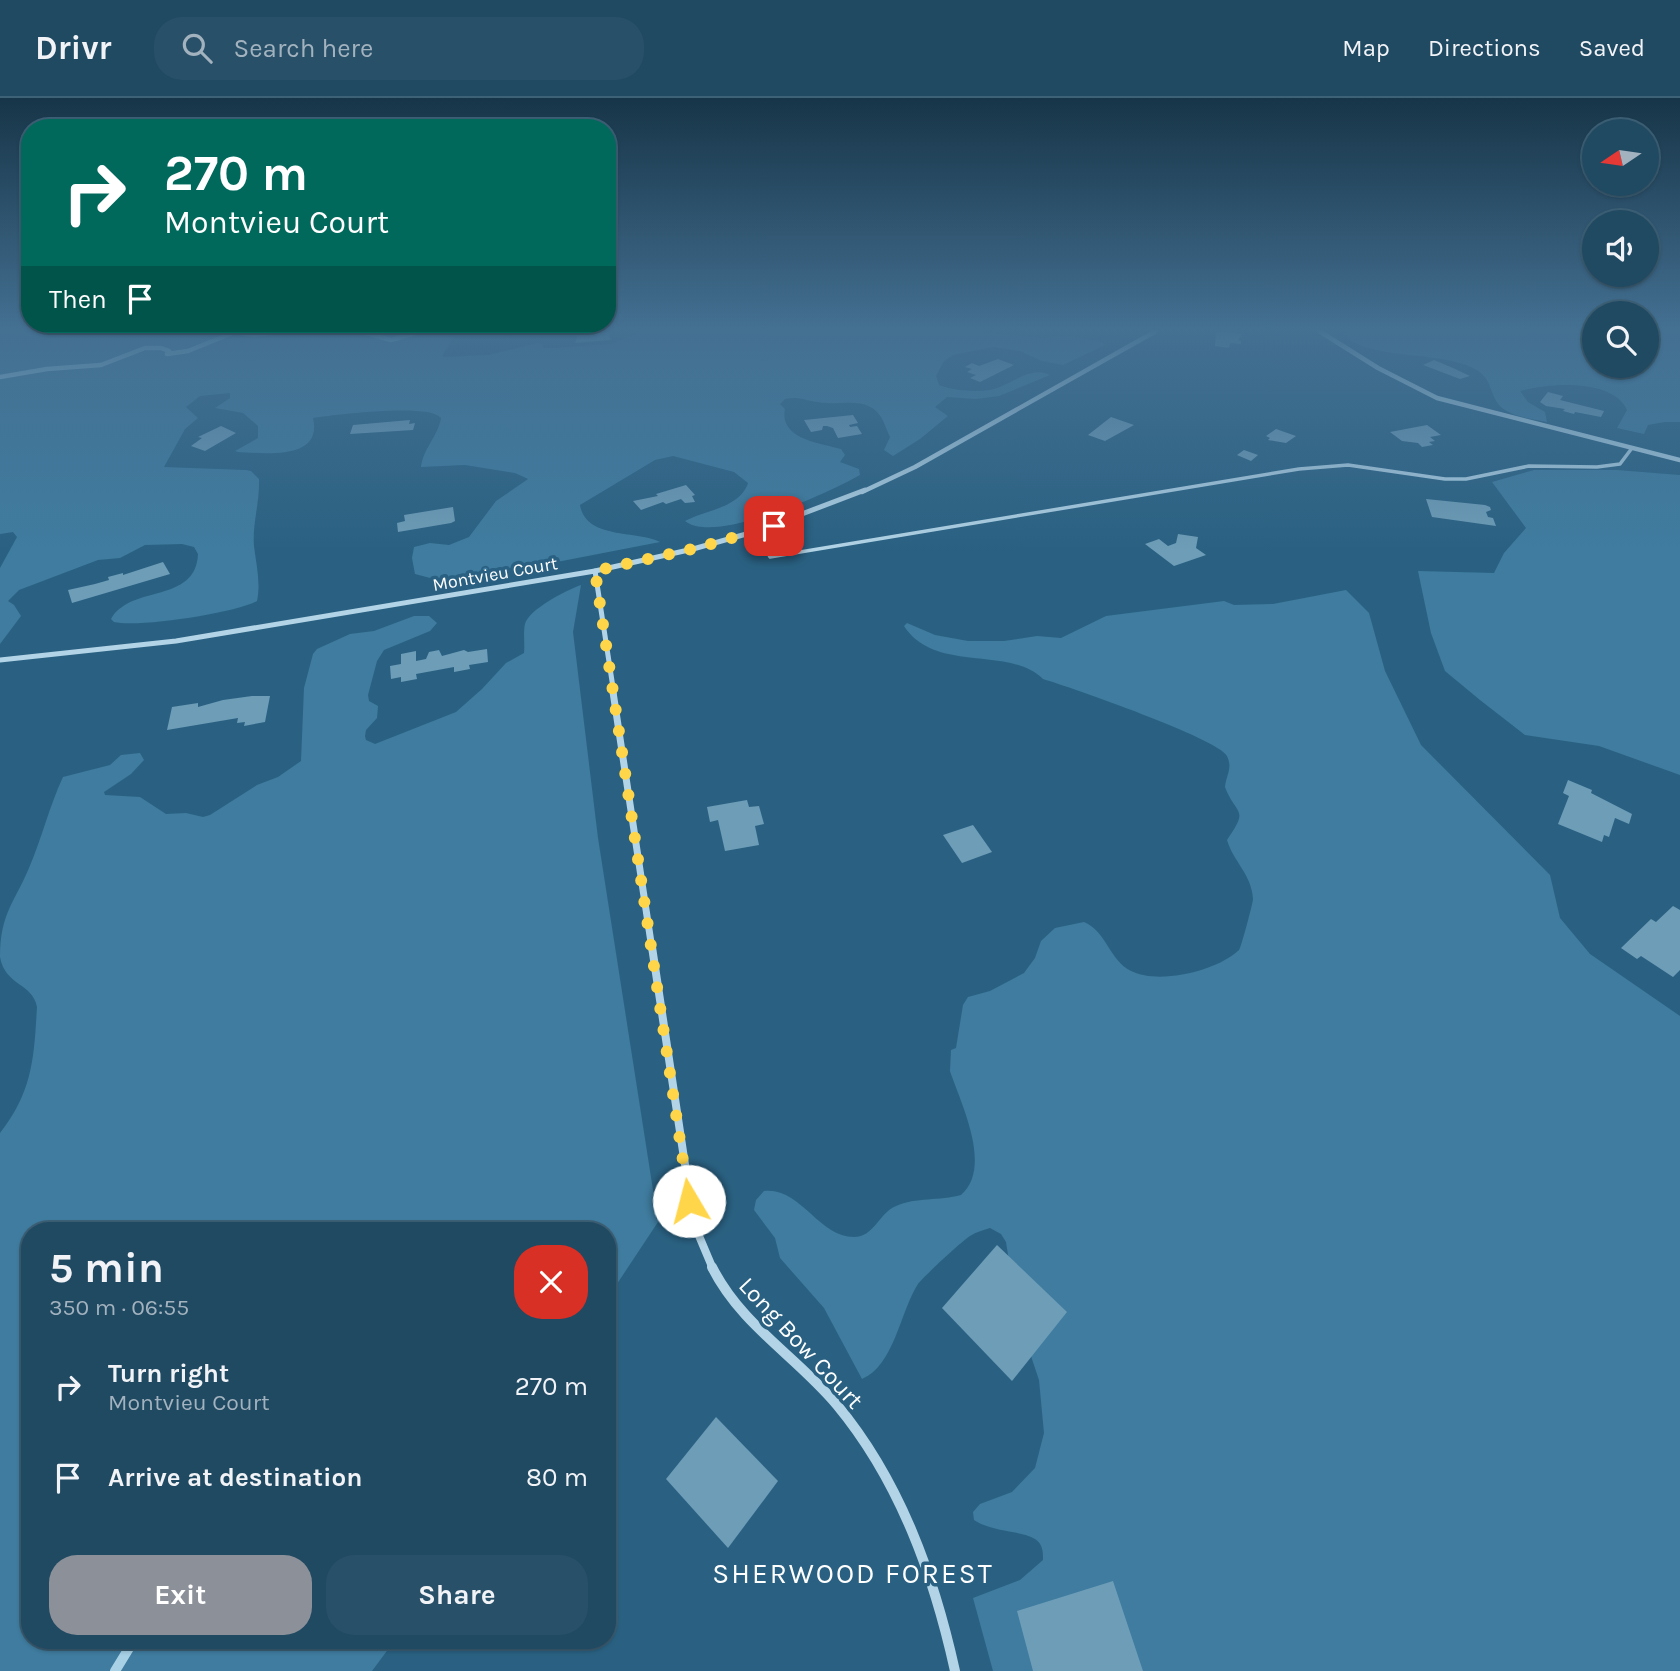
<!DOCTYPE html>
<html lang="en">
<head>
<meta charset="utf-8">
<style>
  :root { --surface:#204962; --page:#285068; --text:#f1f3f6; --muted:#a2b2be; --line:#3d6177; --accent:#8c9099 }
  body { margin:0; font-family:Karla,sans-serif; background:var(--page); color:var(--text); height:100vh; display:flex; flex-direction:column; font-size:26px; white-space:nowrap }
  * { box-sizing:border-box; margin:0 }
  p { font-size:23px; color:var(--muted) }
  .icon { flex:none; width:38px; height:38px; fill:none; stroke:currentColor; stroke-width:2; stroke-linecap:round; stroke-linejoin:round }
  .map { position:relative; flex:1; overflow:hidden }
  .details { position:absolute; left:21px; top:1124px; width:595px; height:427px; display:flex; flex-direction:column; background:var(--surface); border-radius:28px; box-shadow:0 2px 5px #0004,0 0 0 2px var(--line) }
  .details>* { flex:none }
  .top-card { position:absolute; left:21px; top:21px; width:595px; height:214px; border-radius:28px; box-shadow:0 2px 5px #0004,0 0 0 2px var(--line); background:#00695c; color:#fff; overflow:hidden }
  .needle { width:46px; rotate:257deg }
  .controls { position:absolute; left:1582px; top:21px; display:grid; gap:14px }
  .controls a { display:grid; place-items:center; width:77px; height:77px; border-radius:50%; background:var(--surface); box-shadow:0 2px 5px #0004,0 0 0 2px var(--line); font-size:35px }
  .pin { position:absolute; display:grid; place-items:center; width:60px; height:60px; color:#fff; margin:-30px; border-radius:14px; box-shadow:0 4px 10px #0006 }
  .me { position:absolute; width:77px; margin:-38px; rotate:352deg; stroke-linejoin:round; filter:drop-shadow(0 0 5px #0008) }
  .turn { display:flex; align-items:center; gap:24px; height:147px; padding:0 28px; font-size:32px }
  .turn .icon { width:91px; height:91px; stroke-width:2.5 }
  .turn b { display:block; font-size:49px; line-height:60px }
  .then { display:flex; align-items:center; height:66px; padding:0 28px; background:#0003; gap:14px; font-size:26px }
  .round { display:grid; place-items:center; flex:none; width:74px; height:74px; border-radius:28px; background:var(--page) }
  .head { display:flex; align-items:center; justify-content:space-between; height:119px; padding:0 28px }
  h1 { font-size:42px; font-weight:700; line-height:52px }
  .action { display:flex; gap:14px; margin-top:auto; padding:14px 28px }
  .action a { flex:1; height:80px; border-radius:28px; background:var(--accent); color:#fff; font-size:28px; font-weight:700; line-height:80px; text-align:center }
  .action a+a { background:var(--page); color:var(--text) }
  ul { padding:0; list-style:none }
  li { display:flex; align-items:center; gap:21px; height:91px; padding:0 28px }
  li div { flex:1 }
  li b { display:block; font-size:26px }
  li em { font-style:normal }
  header { display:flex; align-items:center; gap:42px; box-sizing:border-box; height:98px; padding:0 35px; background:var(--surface); border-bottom:2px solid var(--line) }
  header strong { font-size:33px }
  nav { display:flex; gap:38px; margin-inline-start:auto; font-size:24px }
  .search { width:490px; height:63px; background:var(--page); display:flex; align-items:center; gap:18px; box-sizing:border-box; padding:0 24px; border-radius:28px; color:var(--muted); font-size:26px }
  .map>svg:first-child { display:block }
  .green { fill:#3f7c9f }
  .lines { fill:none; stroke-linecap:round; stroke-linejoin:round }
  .stream-far1 { stroke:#a8d1e6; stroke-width:4.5 }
  .stream { stroke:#a8d1e6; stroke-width:10 }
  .building { fill:#6e9db7 }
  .lane { stroke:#b3d4e6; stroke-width:3.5 }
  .street-far4 { stroke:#b3d4e6; stroke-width:4.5 }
  .street-far3 { stroke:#b3d4e6; stroke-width:5 }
  .street-far2 { stroke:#b3d4e6; stroke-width:7 }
  .street-far1 { stroke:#b3d4e6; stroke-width:8 }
  .street { stroke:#b3d4e6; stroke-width:10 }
  .route { stroke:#ffd54a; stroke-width:12; stroke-dasharray:0 21.6 }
  .labels { text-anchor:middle; stroke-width:7; stroke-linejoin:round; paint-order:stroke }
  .far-street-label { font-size:18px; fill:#fff; stroke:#2a6182 }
  .near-street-label { font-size:24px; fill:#fff; stroke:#2a6182 }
  .near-neighbourhood-label { font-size:28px; letter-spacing:2px; fill:#fff; stroke:#2a6182 }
</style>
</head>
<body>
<header>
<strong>Drivr</strong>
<div class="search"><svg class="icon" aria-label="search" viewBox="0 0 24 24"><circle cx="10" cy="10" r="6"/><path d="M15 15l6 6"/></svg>Search here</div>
<nav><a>Map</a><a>Directions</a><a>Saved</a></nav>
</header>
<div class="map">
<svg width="1680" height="1573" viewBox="0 0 1680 1573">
  <rect width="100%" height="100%" fill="#2a6182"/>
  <!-- green -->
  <g class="green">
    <path d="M0,233H458L442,258L445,259L489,257L537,245L542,246L543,250H552L612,246L642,233H969L1042,240L1066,238L1100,243L1105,247L1063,267L1042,263L1020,253L993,249L953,257L944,263L936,278L939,287C955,293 974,294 990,292C1010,288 1030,267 1050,277L999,298L976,301L947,299L935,309L948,318L920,341L893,358L884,352L890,339C886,331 884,321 877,314C863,299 836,308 817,304C805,302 798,298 785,301L780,306L785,311C779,341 819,345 841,351L845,357L840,364L859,371L860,377C829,395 714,447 685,423C705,412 740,410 748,385L734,374L673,358L655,362L580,407C586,442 637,432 660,444L562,463L434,481L415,476L412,460L414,449L430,445L449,447L469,439L496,403L528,381L515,375L465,367L421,369C423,351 438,338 441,320C428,305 336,317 313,320C323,363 264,355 238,354L235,353L258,340V328L243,315L215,310L230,300V295L200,298L186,309L198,320L185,331L164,369L246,372L251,373L259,381C260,404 252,427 254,448C256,466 261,484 257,503C235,515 138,530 114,524L111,521C131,486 196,506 198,456L194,449L182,446L145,447L120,460L98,462L19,492L8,503L14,507L21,518L0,546V470L17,439L13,434L0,436Z"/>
    <path d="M1348,233H1594V268H1647V233H1680V324H1665L1648,327L1644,336L1617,330L1627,312C1613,280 1548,285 1520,293L1528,304L1545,314L1547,324C1533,321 1512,319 1501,309C1488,296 1494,280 1473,270C1438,253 1377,262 1347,240Z"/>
    <path d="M1534,372H1617L1680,377V677L1599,648L1525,637L1480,602L1445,573L1431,535L1418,473L1494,475L1504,455L1526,430L1492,384Z"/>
    <path d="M581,487L573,534L598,740L658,1124L607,1201V1132H30V1542H395L372,1573H0V1035C33,993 34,959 37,909C33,885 5,888 0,859C0,815 15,804 29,770C42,740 49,709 63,679L110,667L121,657L140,655L144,662L131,676L104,694L105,697L140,699L166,716L186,715L203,719L210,717L257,687L278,679L301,663L304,590L313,556L317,551L350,536L374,533L414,518H429L437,525L430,533L384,552L377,563L368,597L369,603L378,608L377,620L366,632L365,638L366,642L375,646L456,614L482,591L506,565L524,555C525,546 523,535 525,526C529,511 567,492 581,487Z"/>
    <path d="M1346,492L1369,515L1385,573L1421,647L1550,777L1560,820L1590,856L1680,918V1573H993L973,1500L1020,1482L1043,1462C1043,1454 1043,1446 1035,1441C1021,1432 994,1435 974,1422L973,1414L980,1406L1012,1394L1035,1370L1044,1335L1039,1282L1018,1219L1006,1144L1001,1136L990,1130C984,1132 976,1134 970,1138C963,1142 922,1180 918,1186C900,1214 894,1268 862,1281L824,1210L780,1160L775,1140L754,1112L756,1102L764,1093C801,1089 818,1139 854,1139C874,1139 879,1115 896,1108C916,1099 940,1103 961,1097C993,1069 961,1006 950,973L951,952L956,950L963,907L968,899L990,893L1024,875L1035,860L1041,843L1055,830L1084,824C1107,834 1109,862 1131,873C1159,887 1217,873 1239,852C1241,850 1253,805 1253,801C1252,777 1233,763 1227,742C1250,709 1236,718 1225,689C1226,677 1233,671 1227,658C1219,641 1070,589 1043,581C1009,547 935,576 904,528L907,525L935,537L968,543H1004L1037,538L1061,540L1106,518L1224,503L1234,507L1273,506Z"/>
  </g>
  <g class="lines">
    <!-- stream-far1 -->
    <g class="stream-far1">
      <path d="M359,233L391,242L423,233"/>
      <path d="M0,279L47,271L101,267L145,250H161L169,253L167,256L188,253L235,234L253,237L288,233"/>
    </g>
    <!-- stream -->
    <path class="stream" d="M115,1573L134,1542"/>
  </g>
  <!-- building -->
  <g class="building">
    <path d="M596,233H609L610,242L575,245L578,236L596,235Z"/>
    <path d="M1216,233L1242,236L1238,242L1241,243V246L1230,245L1229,250L1215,248Z"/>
    <path d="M998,261L1014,267L980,284L970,280L976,277L967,274L972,271L965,269L972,265L979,268Z"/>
    <path d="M1434,262L1453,270L1470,278L1460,281L1423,267Z"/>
    <path d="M1548,294L1563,298L1560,302L1604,313L1601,319L1575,314L1574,316L1563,313L1565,311L1546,308L1540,304Z"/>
    <path d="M853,317L858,325L849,327L850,329L857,328L862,336L838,340L833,330L827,328H823L822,332L811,334L804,322Z"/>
    <path d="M1111,319L1134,327L1105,343L1088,337Z"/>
    <path d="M410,322L409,326L415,325L413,332L350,336L353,327Z"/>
    <path d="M1427,327L1441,337L1430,339L1435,343L1429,344L1433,347L1422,349L1418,345L1402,343L1390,334Z"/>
    <path d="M221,328L236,335L205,353L191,348L202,340L198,339Z"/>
    <path d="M1276,331L1296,338L1286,345L1268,342L1270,340L1266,338Z"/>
    <path d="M1244,352L1258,357L1251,363L1237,357Z"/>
    <path d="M686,387L695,397L692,398L695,404L685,405L681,401L666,406L663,404L641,412L633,403L658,398L656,396Z"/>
    <path d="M1426,401L1485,407L1490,409L1491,412L1486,414L1488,419L1493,420L1496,428L1432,419Z"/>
    <path d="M453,409L455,423L451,425L398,434L397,425L405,423L404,417Z"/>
    <path d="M1178,436L1198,439L1196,450L1206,457L1174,468L1145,446L1159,441L1168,448L1176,445Z"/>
    <path d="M163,464L170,476L72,505L68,492L95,486L109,482L108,479L123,475V477Z"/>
    <path d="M487,551L488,564L469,567L470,571L454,574V569L416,576L417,581L401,584V579L391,581L390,568L401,566V556L416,553V563L426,561L429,554L439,552L442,558L464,552L468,554Z"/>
    <path d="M252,598H270L265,624L244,628L245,624L237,625L238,620L167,632L172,609L198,605V609L223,602Z"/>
    <path d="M1568,682L1592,692L1591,695L1632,716L1629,726L1615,720L1609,739L1604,737L1602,744L1558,726L1569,698L1563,695Z"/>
    <path d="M747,702L749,709L759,708L764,726L755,728L759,747L725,753L718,722L710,724L707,709Z"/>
    <path d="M973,727L992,754L962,765L943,737Z"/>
    <path d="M1673,808L1680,812V872L1673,879L1641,858L1637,861L1621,850L1651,821L1656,824Z"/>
    <path d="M997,1147L1067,1214L1012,1283L942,1210Z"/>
    <path d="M716,1319L778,1383L728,1450L666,1381Z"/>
    <path d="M1113,1483L1143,1573H1033L1017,1513Z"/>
  </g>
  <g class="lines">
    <!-- lane -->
    <path class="lane" d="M757,433L770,459L1299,371L1348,367L1445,381H1466L1529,368L1597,369L1620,366L1632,350"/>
    <!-- street-far4 -->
    <g class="street-far4">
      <path d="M1319,233L1378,270L1437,300L1680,362"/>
      <path d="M862,394L915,369L1156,233"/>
    </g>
    <!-- street-far3 -->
    <g class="street-far3">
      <path d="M595,473L614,596"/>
      <path d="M0,562L176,543L595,473L693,451L757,433L865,392"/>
    </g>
    <!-- street-far2 -->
    <path class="street-far2" d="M613,594L652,851"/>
    <!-- street-far1 -->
    <path class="street-far1" d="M652,849L694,1126L713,1171"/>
    <!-- street -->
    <path class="street" d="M712,1169C741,1227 796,1258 837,1307C900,1383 934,1478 955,1573"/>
  </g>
  <!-- sky -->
  <linearGradient id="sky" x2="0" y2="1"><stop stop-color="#173548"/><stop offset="0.51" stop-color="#447092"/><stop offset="1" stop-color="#447092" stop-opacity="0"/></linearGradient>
  <rect width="1680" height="453" fill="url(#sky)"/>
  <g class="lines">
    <!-- route -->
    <path class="route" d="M689,1103L595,473L697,450L774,428"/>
  </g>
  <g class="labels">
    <!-- far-street labels -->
    <g class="far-street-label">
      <text transform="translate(495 476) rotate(-10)" y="6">Montvieu Court</text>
    </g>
    <!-- near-street labels -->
    <g class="near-street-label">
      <text transform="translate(801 1245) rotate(47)" y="8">Long Bow Court</text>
    </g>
    <!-- near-neighbourhood labels -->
    <g class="near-neighbourhood-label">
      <text x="853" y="1485">SHERWOOD FOREST</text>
    </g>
  </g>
</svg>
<div class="controls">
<a><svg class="needle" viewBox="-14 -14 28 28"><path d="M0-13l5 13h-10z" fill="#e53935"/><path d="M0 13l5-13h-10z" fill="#a2b2be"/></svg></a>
<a><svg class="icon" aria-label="sound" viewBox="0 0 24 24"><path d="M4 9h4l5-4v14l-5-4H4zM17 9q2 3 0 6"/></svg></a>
<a><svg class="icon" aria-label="search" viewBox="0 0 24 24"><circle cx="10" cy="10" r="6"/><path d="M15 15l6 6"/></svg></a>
</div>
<div class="pin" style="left:774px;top:428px;background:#d93025"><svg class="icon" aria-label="arrive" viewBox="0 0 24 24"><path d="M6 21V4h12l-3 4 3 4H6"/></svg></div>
<svg class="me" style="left:689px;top:1103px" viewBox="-20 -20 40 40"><circle r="19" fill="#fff"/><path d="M0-13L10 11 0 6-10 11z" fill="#ffd54a"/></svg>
<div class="top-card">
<div class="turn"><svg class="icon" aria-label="right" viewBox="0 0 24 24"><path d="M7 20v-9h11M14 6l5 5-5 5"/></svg><div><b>270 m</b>Montvieu Court</div></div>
<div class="then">Then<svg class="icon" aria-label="arrive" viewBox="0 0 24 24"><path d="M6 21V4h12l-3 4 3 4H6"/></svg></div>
</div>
<section class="details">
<div class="head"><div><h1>5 min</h1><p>350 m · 06:55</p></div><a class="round" style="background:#d93025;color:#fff"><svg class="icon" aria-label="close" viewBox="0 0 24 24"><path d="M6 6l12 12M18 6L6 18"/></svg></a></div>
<ul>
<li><svg class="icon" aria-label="right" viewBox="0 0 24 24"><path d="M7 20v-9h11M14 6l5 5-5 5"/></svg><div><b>Turn right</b><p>Montvieu Court</p></div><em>270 m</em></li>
<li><svg class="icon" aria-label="arrive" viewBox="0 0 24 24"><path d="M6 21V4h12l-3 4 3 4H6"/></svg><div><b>Arrive at destination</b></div><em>80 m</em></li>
</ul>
<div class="action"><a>Exit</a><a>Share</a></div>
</section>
</div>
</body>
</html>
